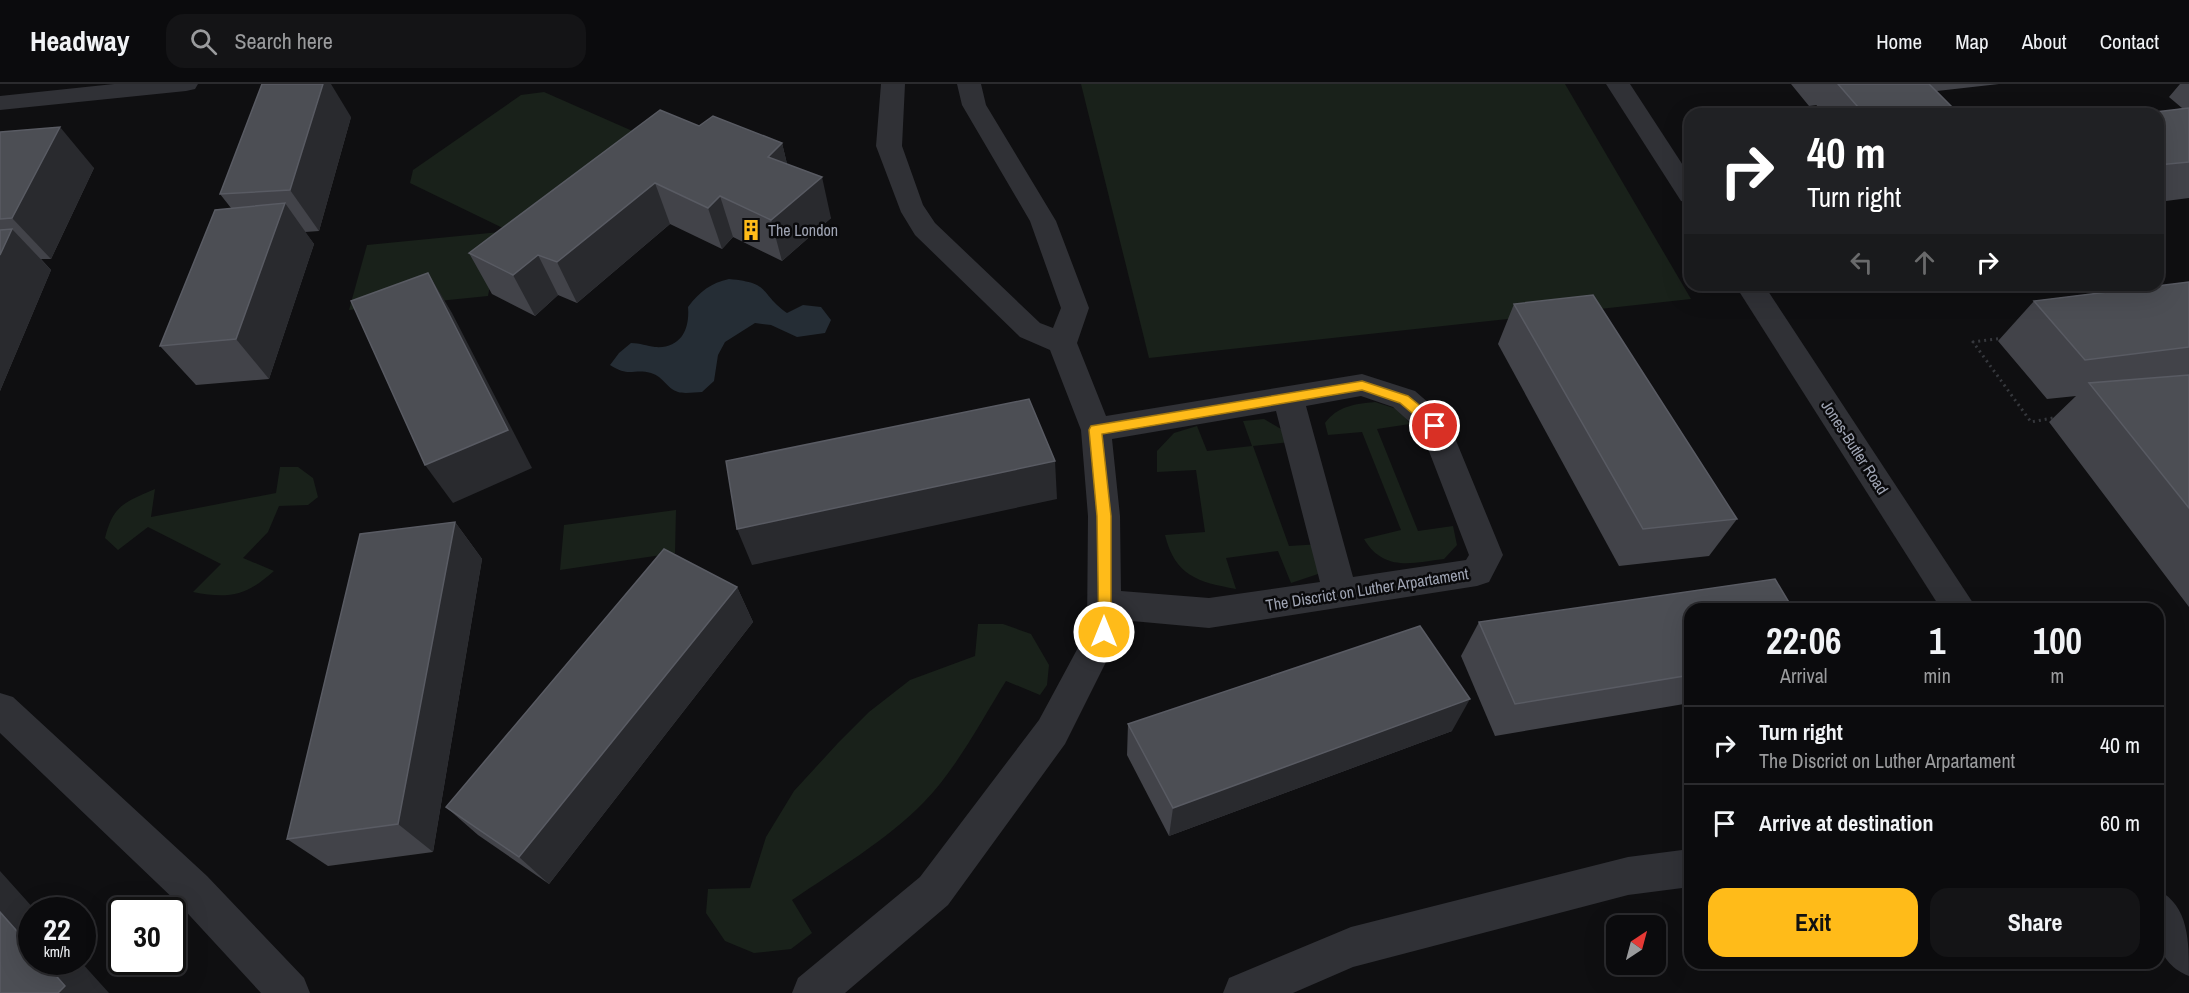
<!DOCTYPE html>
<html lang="en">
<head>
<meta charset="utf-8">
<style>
  :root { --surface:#0b0b0d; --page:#141416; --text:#f1f3f6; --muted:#9a9b9d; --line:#2b2b2e; --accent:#ffbb19 }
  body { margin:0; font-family:"Archivo Narrow",sans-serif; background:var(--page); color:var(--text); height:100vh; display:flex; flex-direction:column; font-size:22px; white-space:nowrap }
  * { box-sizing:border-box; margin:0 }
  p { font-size:20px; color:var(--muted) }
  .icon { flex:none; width:33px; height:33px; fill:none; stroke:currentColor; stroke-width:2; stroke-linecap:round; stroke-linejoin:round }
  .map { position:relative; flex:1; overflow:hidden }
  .details { position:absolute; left:1684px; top:519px; width:480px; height:366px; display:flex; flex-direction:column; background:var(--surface); border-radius:18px; box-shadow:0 6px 24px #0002,0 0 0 2px var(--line) }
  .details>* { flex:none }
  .banner { position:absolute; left:1684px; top:24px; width:480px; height:183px; border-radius:18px; box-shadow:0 6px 24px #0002,0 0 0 2px var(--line); background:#202124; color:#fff; overflow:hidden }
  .needle { width:39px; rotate:36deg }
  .controls { position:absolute; left:1606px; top:831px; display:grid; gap:12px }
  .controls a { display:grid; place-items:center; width:60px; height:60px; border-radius:12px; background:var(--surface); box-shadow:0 6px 24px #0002,0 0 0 2px var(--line); font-size:30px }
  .speed { position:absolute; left:18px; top:813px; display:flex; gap:12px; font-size:30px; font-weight:700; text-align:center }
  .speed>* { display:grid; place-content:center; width:78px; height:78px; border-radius:50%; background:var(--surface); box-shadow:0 6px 24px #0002,0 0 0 2px var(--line); line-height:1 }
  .speed small { font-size:15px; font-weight:400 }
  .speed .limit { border:3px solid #111; border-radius:9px; background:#fff; color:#111 }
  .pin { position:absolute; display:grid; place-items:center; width:51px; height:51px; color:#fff; margin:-26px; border:3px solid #fff; border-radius:50%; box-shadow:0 2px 6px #0007 }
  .me { position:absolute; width:66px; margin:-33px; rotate:0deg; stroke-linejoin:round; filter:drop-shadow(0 0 4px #0008) }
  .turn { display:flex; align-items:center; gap:21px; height:126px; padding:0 24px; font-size:27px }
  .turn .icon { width:78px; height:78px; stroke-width:2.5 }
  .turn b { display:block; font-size:42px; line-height:51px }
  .lanes { display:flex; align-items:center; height:57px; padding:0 24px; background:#0003; justify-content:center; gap:30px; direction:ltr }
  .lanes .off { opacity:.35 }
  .eta { display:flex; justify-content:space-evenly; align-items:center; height:102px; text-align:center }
  .eta b { font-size:36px; font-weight:800; line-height:42px }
  .cta { display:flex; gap:12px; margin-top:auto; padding:12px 24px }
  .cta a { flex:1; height:69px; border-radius:18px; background:var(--accent); color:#111; font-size:24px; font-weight:800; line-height:69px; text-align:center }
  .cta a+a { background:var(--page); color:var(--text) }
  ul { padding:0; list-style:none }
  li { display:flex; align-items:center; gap:18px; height:78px; padding:0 24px; border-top:2px solid var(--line) }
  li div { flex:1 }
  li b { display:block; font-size:22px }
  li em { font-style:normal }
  header { display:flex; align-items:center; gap:36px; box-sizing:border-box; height:84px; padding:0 30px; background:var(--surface); border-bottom:2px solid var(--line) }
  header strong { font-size:28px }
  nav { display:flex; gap:33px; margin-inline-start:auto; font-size:21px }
  .search { width:420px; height:54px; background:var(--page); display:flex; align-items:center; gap:15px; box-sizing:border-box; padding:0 21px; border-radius:18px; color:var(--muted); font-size:22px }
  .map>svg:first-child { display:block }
  .green { fill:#19211a }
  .water { fill:#252d35 }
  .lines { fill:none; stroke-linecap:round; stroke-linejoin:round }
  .path { stroke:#36383d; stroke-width:3; stroke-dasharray:2 4; stroke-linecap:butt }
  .minor { fill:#303136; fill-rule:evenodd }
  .wall { fill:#424349 }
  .shaded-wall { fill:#292a2e }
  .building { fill:#4c4e54; stroke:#595b63; stroke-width:1.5 }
  .route { fill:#ffbb19; stroke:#a67a10; stroke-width:1.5 }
  .labels { text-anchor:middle; stroke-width:5; stroke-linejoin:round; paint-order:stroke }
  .poi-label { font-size:16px; fill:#9fa4b3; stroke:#0a0a0c; text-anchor:start }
  .street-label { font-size:16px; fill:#9fa4b3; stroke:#0a0a0c }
</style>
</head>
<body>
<header>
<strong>Headway</strong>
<div class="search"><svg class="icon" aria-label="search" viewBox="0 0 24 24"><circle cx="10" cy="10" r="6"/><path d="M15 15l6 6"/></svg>Search here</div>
<nav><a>Home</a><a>Map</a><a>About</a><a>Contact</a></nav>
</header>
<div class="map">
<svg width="2189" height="909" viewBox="0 0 2189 909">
  <rect width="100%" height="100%" fill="#0f0f11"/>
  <!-- green -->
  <g class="green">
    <path d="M1081,0H1565L1691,215L1149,274Z"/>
    <path d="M544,8L637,49L509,147L410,99L413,86L521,11Z"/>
    <path d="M500,148L488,212L349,226L367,161Z"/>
    <path d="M1375,318L1400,326L1410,340L1377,345L1418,447L1453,442L1457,461L1444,475C1412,479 1384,488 1364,455L1401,446L1362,348L1328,351L1325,339C1338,322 1354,320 1375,318Z"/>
    <path d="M1264,335L1281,345L1290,358L1253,362L1289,462L1321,460L1325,474L1318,490L1291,499L1278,467L1226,474L1236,505C1198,498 1175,492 1165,451L1205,448L1196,386L1157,388V367L1174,349L1197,342L1207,367L1252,362L1243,337Z"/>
    <path d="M280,383H298L313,394L318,413L308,421L279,422L268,448L243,474L274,487C246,512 229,515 193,508L221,480L148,443L118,466L105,454C113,421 125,418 155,405L151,433L276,409Z"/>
    <path d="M676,426L675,469L560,486L564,441Z"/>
    <path d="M978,540H1003L1031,550L1049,581L1047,601L1040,611L1006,597C981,637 957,684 924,718C886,757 836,786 792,816L812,849L791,865L754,869L725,857L706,829L708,805L750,804L766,753L794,707L838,659L869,628L910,596L975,572Z"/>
  </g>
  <!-- water -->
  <path class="water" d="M729,195C772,199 758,208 787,229L803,221L821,223L831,236L825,249L797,253L771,241L755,239L725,258L718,271L714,297L702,308C695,308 685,310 678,308C666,304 664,293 651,289C633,284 630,294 610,281L619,269L631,259C640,259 647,262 655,263C681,265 690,245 688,223C700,207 711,199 729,195Z"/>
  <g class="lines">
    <!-- path -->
    <path class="path" d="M2004,254L1973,258L2031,338L2058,333"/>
    <!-- minor -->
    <g class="minor">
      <path d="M114,0H198L195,5L186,7L0,26V12Z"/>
      <path d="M881,0H905L902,62L923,121L935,139L1040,239L1053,244L1061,224L1030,137L962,21L957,0H981L986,21L1056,137L1089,224L1077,259L1106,332L1362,290L1415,307L1446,334L1450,342L1503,471L1489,498L1477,502L1209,544L1121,536V548L1065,660L948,821L845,909H792L798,894L920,793L1039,636L1087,547L1088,432L1081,346L1050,266L1020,253L915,151L901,128L876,62ZM1361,312L1393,323L1422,349L1469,471L1466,476L1353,493L1306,322ZM1276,327L1320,498L1209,514L1121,507L1120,432L1112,355Z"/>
      <path d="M1606,0H1630L1690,92V119L1681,117Z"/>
      <path d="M1735,201H1764L1977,525H1941Z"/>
      <path d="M0,609L13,613L207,792L304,894L310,909H261L179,820L0,649Z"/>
      <path d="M1690,765V803L1628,811L1353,883L1293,909H1223L1229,894L1351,843L1628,773Z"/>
      <path d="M2158,806C2189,822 2189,857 2189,892C2150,876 2158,841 2158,806Z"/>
    </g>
  </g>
  <!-- wall -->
  <g class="wall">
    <path d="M1791,0H1999L1937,7L1959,30H1812L1817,21L1809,22Z"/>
    <path d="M2180,0H2189V114L2158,118V30L2182,24L2169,13Z"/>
    <path d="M351,33L319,147L305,148L314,160L269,295L196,301L160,262L231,124L220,110Z"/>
    <path d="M699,42L782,59L787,80L831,134L782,177L733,153L722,165L670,140L577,219L558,211L535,232L492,210L469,169Z"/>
    <path d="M0,48L94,84L51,175H41L51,186L0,307Z"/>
    <path d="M2189,198V523L2049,338L2076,312L2047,315L1998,257L2034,217Z"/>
    <path d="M1514,220L1737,435L1709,472L1619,482L1498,260Z"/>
    <path d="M455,438L482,475L433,768L328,782L287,755Z"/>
    <path d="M737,503L753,538L549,800L478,751L446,723Z"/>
    <path d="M1690,525V619L1495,652L1461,572L1479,538Z"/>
    <path d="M1128,640L1452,647L1169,752L1127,671Z"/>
  </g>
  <!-- shaded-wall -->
  <g class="shaded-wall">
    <path d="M323,0H331L351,33L319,147L290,106Z"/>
    <path d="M60,43L94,84L51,175L12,134Z"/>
    <path d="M782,59L792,101L768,73Z"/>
    <path d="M822,93L831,134L782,177L771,136Z"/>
    <path d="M655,99L670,140L577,219L557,178Z"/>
    <path d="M720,112L733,153L722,165L708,124Z"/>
    <path d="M285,119L314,160L269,295L236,255Z"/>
    <path d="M12,145L51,186L0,307V171Z"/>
    <path d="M538,171L558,211L535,232L513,191Z"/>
    <path d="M428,189L452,229L532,384L453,419L425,381Z"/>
    <path d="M1055,377L1057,415L752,481L737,445Z"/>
    <path d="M455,438L482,475L433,768L398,740Z"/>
    <path d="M737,503L753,538L549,800L519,773Z"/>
    <path d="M1470,615L1452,647L1169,752L1173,724Z"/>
    <path d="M0,787L35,826H32V864L0,828Z"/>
    <path d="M44,878H81L109,909H58Z"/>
  </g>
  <!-- building -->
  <g class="building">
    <path d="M262,0H323L290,106L220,110Z"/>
    <path d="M1838,0H1929L1959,30H1864Z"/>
    <path d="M2189,24V78L2158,81V30H2138Z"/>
    <path d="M660,26L699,42L713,32L782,59L768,73L822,93L771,136L720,112L708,124L655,99L557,178L538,171L513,191L469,169Z"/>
    <path d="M60,43L12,134L0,135V48Z"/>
    <path d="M285,119L236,255L160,262L215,126Z"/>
    <path d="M12,145L0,171V146Z"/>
    <path d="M428,189L508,346L425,381L351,217Z"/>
    <path d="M2189,198V263L2085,276L2034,217Z"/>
    <path d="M1593,211L1737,435L1643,445L1514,220Z"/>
    <path d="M2189,291V424L2089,299Z"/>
    <path d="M1029,315L1055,377L737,445L726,377Z"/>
    <path d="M455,438L398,740L287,755L360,450Z"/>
    <path d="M664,465L737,503L519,773L446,723Z"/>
    <path d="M1775,495L1793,525H1690V591L1515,620L1479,538Z"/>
    <path d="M1420,542L1470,615L1173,724L1128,640Z"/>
    <path d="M0,828L32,864V878H44L65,902L58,909H0Z"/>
  </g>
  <!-- route -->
  <path class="route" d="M1362,297L1408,312L1440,338V345H1431L1400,319L1362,306L1102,350L1111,432V548L1109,553H1099L1097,432L1089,346L1091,342Z"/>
  <!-- icons -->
  <defs>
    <symbol id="building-bare" viewBox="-9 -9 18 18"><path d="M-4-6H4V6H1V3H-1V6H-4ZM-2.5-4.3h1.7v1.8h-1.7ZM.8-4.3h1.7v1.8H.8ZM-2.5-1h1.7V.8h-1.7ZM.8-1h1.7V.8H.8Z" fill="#ffbb19" stroke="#0a0a0c" stroke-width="2.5" paint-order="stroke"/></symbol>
  </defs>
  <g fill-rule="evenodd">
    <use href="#building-bare" x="736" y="131" width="30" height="30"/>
  </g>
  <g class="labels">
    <!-- poi labels -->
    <g class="poi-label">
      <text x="768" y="152">The London</text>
    </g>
    <!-- street labels -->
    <g class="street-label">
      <text transform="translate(1855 363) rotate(57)" y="6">Jones-Butler Road</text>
      <text transform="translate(1367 505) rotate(-9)" y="6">The Discrict on Luther Arpartament</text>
    </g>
  </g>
</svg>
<div class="controls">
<a><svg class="needle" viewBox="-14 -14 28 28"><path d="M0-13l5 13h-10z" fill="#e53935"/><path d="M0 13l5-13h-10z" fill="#9a9b9d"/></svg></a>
</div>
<div class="speed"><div>22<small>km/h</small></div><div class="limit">30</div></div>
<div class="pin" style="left:1435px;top:342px;background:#d93025"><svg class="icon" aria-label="arrive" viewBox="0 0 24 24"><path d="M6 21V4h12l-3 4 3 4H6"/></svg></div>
<svg class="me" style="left:1104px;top:548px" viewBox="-20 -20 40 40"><circle r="17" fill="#ffbb19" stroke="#fff" stroke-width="3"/><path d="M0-11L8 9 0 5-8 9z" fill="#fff"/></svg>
<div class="banner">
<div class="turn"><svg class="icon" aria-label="right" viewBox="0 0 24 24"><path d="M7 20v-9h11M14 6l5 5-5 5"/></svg><div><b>40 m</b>Turn right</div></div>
<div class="lanes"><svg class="icon off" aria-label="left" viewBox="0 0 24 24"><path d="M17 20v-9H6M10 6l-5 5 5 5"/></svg><svg class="icon off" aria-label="ahead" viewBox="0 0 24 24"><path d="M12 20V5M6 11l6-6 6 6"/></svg><svg class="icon" aria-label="right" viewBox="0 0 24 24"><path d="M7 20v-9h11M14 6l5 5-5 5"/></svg></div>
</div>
<section class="details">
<div class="eta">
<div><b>22:06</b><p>Arrival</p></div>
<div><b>1</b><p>min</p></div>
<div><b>100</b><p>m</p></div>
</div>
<ul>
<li><svg class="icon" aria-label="right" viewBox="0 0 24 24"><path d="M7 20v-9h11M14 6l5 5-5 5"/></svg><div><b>Turn right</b><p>The Discrict on Luther Arpartament</p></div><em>40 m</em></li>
<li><svg class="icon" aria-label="arrive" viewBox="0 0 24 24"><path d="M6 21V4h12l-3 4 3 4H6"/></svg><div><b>Arrive at destination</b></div><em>60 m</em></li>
</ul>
<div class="cta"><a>Exit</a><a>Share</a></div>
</section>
</div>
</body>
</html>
